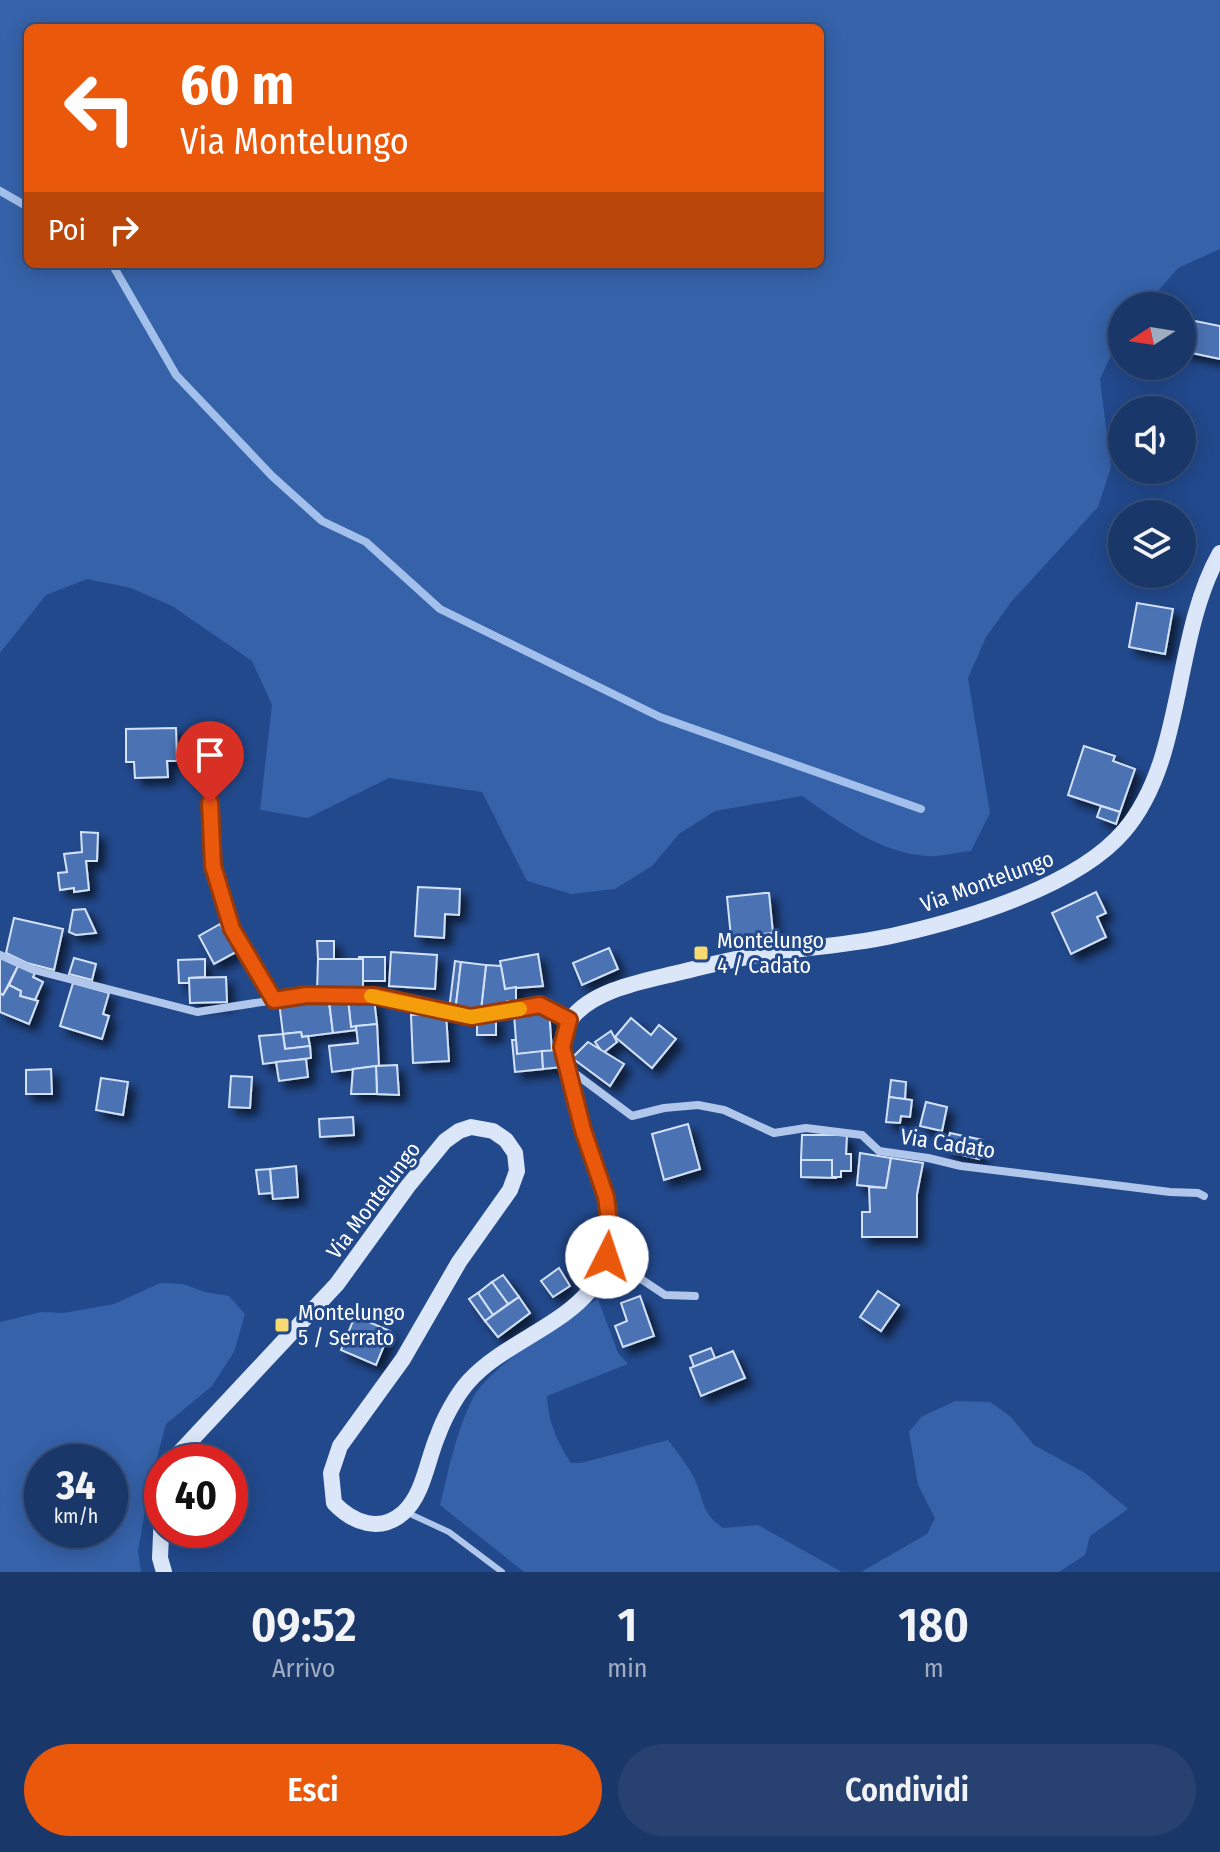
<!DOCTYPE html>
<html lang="it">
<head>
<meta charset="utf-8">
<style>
  :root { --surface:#1a3769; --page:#274271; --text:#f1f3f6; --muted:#9facc0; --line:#38517d; --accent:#ea580c }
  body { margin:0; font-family:"Fira Sans Condensed",sans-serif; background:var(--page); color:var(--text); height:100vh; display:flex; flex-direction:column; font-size:30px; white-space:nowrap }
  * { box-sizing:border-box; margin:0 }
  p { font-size:26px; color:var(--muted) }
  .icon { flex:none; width:44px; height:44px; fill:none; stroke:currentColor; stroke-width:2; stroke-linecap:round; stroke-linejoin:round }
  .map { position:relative; height:1572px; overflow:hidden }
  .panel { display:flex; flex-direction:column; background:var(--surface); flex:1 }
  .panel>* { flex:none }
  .banner { position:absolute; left:24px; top:24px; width:800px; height:244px; border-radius:12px; box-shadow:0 4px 20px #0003,0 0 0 2px var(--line); background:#ea580c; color:#fff; overflow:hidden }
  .needle { width:52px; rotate:258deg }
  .buttons { position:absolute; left:1108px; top:292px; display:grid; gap:16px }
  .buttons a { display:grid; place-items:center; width:88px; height:88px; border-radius:50%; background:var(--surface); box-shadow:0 4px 20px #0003,0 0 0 2px var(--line); font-size:40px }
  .speed { position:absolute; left:24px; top:1444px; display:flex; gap:16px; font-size:40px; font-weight:700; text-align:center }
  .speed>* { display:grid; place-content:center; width:104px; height:104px; border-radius:50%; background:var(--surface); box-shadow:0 4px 20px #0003,0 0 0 2px var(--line); line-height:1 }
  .speed small { font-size:20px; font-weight:400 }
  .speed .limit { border:12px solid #d22; background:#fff; color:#111 }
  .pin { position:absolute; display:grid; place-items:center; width:68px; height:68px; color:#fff; margin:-82px -34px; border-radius:50% 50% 50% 0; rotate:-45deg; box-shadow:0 0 8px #0007 }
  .pin .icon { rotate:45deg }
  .me { position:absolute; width:88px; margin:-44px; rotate:4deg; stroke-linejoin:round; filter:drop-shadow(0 0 6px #0008) }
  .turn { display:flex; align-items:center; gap:28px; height:168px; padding:0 24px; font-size:36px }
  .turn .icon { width:104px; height:104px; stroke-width:2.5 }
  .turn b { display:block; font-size:56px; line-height:68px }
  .then { display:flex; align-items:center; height:76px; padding:0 24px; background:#0003; gap:16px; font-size:30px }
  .eta { display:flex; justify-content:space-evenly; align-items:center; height:136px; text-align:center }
  .eta b { font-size:48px; font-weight:600; line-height:56px }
  .primary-button { display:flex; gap:16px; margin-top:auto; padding:16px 24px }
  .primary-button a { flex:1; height:92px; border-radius:48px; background:var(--accent); color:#fff; font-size:32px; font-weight:600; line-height:92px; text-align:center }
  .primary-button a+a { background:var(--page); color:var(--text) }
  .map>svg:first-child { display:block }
  .green { fill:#3662a9; fill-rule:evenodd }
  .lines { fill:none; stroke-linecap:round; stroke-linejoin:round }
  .stream { stroke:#a3c0ec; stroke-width:8 }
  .building { fill:#4b72b3; stroke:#d4e2f8; stroke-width:2; filter:url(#shadow) }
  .lane { stroke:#b0c6eb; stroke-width:6 }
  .street { stroke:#b0c6eb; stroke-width:8 }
  .secondary { stroke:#dbe6f9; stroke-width:16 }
  .route-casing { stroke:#983908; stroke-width:20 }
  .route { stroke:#ea580c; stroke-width:14 }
  .slow { stroke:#f59e0b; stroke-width:14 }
  .poi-dot { fill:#f7da72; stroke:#22498c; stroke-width:3 }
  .labels { text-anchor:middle; stroke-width:6; stroke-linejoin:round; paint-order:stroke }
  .street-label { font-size:22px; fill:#fff; stroke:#22498c }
  .poi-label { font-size:22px; fill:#fff; stroke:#22498c; text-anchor:start }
</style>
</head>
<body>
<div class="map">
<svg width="1220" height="1572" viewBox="0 0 1220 1572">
  <defs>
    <filter id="shadow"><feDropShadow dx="7" dy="7" stdDeviation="4" flood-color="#0009"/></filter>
  </defs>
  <rect width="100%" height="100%" fill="#22498c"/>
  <!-- green -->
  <g class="green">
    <path d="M0,0H1220V249L1178,268L1145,306H1122V332L1100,379L1111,467L1098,507L1012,601L986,637L968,678L990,813L971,851C957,852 941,857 927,856C879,853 840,822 802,796L715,811L679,834L652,866L615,889L571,894L527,881L482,792L389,778L308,818L260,810L272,705L252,661L172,606L131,588L87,579L46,595L0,653ZM28,28H820V264H28Z"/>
    <path d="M160,1283L183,1284L205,1292L229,1296L245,1314L234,1352L212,1386L166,1424L149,1487L138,1551L141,1572H0V1322L41,1312L64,1313L114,1304ZM42,1462H110V1530H42Z"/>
    <path d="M598,1299L618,1353L628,1364L547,1396C548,1421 557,1442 571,1463H581L668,1440C677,1452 687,1464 694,1478C706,1503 699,1510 723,1528L758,1525L842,1572H524L440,1505C449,1469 456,1431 473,1398C487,1369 568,1316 598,1299Z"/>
    <path d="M955,1401L990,1402L1010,1416L1034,1445L1085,1473L1128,1509L1090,1536L1085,1555L1059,1572H861L927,1534L935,1518L918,1485L909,1432L921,1417Z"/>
  </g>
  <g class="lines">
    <!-- stream -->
    <g class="stream">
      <path d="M0,191L28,207"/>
      <path d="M112,264L176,375L272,476L322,521L366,542L440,609L660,717L921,809"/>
    </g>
  </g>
  <!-- building -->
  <g class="building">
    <path d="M1185,319L1220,326V359L1182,351Z"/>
    <path d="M1137,603L1173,609L1165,654L1129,647Z"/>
    <path d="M176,728L177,761H167L168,777L135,778L134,762H126V729Z"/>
    <path d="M1084,746L1115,756L1113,761L1135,769L1120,812L1068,795Z"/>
    <path d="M1101,806L1120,812L1116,824L1097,817Z"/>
    <path d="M81,832L98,833L97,861H86L89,890L74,892V888L60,890L58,873L67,872L64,854L82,852Z"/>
    <path d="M418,887L460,889L459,915L445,914L444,938L415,936Z"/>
    <path d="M1096,892L1106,913L1097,917L1106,937L1071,954L1052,913Z"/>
    <path d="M765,893H769L773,933L731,937L727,897Z"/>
    <path d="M85,909L96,933L76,935L69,932L73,910Z"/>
    <path d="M14,918L63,929L54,970L27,963L6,953Z"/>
    <path d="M220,924L236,952L214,964L199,936Z"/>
    <path d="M317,941H334V959H318Z"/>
    <path d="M609,948L618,969L582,985L573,963Z"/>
    <path d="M391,952L437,955L435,989L389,986Z"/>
    <path d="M538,954L543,986L505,989L500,961Z"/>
    <path d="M0,957L18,966L3,995L0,993Z"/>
    <path d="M359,957H385V981H363V959H359Z"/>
    <path d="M74,958L96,964L92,980L69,974Z"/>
    <path d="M205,959V977L189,978V983H179L178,960Z"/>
    <path d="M318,959H363V992H317Z"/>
    <path d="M455,961L461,962L456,1005L481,1010L486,965L501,966L505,989L516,987V1001H507L505,1010L486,1009L483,1014L449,1010Z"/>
    <path d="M461,962L486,965L481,1010L456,1005Z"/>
    <path d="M18,966L35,973L33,977L43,982L35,1000L20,996L21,991L9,985Z"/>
    <path d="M226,977L227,1002L190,1003L189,978Z"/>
    <path d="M73,983L109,993L103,1014L109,1016L102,1039L60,1026Z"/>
    <path d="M9,985L21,991L20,996L38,1001L29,1024L0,1012V993L3,995Z"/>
    <path d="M328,996L333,1033L302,1037L301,1032L283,1034L279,1002Z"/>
    <path d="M348,999H374L377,1024L351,1027Z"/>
    <path d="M348,999L351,1027L356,1026V1030L333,1033L329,1000Z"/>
    <path d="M549,1010L552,1051L517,1054L514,1014Z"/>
    <path d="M446,1013L449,1061L413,1063L411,1015Z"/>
    <rect x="477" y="1016" width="19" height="19"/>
    <path d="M631,1018L651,1035L659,1025L676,1039L652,1068L615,1037Z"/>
    <path d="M377,1024L379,1066L332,1072L329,1046L358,1043L356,1026Z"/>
    <path d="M611,1031L617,1042L603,1053L595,1042Z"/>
    <path d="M301,1032L302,1037L308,1036L310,1046L285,1049L283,1034Z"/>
    <path d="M283,1034L285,1049L310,1046L311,1058L263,1064L259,1036Z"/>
    <path d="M512,1040H516L517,1054L542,1051L543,1069L515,1072Z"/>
    <path d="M588,1042L624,1064L610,1086L572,1058Z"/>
    <path d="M560,1050L562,1067L543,1069L542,1051Z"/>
    <path d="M306,1059L308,1077L279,1081L276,1062Z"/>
    <path d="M397,1065L399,1095L377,1094L376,1066Z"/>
    <path d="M376,1066L377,1094H351L353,1069Z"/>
    <path d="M51,1069L52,1094H26V1070Z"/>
    <path d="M231,1076L252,1077L250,1108L229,1107Z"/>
    <path d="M101,1078L128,1082L123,1115L96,1110Z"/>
    <path d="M891,1080L906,1082L905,1099L889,1097Z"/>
    <path d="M889,1097L912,1100L910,1117L901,1116L900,1123L886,1122Z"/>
    <path d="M926,1102L947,1107L942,1131L920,1126Z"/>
    <path d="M353,1117L354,1135L320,1137L319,1119Z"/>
    <path d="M688,1124L700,1169L664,1180L652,1134Z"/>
    <path d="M950,1133L983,1140L979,1159L945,1151Z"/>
    <path d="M802,1135H847L846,1154H851V1171H841V1177H832V1160H801Z"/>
    <path d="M860,1153L891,1158L886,1188L857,1185Z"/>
    <path d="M891,1158L923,1163L917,1194V1237H862V1212H870L869,1187L886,1188Z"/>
    <path d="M801,1160H832V1177L837,1178L801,1177Z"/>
    <path d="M296,1166L298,1197L273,1199L270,1169Z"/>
    <path d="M270,1169L272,1193L259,1194L256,1170Z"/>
    <path d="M559,1268L570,1286L553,1297L541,1281Z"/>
    <path d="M503,1275L519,1297L508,1304L492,1282Z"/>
    <path d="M492,1282L508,1304L493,1315L478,1293Z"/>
    <path d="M878,1291L899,1305L881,1331L860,1317Z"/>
    <path d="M478,1293L493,1315L485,1321L469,1299Z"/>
    <path d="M640,1296L654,1336L623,1347L615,1326L627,1321L621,1303Z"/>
    <path d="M519,1297L530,1313L498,1337L485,1321Z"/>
    <path d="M355,1316L390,1331L376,1365L341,1350Z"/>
    <path d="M711,1348L715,1358L694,1367L690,1356Z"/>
    <path d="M733,1351L745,1378L701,1396L690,1368Z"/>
  </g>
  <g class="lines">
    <!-- lane -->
    <g class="lane">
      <path d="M210,803L213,866L232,929L274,1000"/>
      <path d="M408,1513L449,1532L502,1572"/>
    </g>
    <!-- street -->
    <g class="street">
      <path d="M0,955L34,970L197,1012L307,995L376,996L471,1017L540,1005L569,1020"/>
      <path d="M573,1072L632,1116L664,1108L698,1105L724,1110L774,1133L806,1128L862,1135L879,1151L928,1158L961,1166L1170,1192L1198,1193L1204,1196"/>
      <path d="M608,1257L665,1295L695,1296"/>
    </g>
    <!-- secondary -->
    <g class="secondary">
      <path d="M175,1462L181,1451L337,1284L408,1186L445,1141L459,1131L471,1127L493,1131L506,1140L515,1153L517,1171L510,1190L459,1262L403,1359L340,1446L331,1473L334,1503C353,1523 380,1533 403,1513C424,1494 427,1460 438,1435C444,1418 457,1394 469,1381C514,1331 607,1317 611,1236C613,1199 595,1165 584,1131C577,1111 574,1091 569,1070C567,1063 563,1055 562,1048C561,1040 566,1025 571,1019C592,990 644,981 677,973C702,967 727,960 753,956C801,947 852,946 900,934C969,918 1077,886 1124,831C1186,758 1172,638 1220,553"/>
      <path d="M162,1512L160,1558L164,1572"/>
    </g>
  </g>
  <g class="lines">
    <defs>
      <path id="route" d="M210,803L213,866L232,929L274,1000L307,995L376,996L471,1017L540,1005L569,1020L562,1047L583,1130L606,1197L611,1237L607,1257"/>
    </defs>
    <!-- route casing -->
    <use href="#route" class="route-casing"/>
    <!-- route -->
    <use href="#route" class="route"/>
    <!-- slow -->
    <path class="slow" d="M371,996L471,1017L520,1009"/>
  </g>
  <!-- markers -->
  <g class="poi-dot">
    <rect x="693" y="945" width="16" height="16" rx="4"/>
    <rect x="274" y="1317" width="16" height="16" rx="4"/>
  </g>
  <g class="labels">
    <!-- street labels -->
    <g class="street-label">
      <text transform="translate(987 881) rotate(-20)" y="8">Via Montelungo</text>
      <text transform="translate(948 1143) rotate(9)" y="8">Via Cadato</text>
      <text transform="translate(373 1200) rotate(-53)" y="8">Via Montelungo</text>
    </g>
    <!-- poi labels -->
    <g class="poi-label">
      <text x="717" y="948">Montelungo<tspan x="717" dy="25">4 / Cadato</tspan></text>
      <text x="298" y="1320">Montelungo<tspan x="298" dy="25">5 / Serrato</tspan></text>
    </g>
  </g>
</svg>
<div class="buttons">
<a><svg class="needle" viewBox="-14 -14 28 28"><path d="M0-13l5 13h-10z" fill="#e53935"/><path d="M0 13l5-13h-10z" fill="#9facc0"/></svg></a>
<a><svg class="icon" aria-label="sound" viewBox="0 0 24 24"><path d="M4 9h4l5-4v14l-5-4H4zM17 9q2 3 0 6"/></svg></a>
<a><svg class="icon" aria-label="layers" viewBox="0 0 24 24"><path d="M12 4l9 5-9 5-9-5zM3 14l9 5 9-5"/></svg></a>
</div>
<div class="speed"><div>34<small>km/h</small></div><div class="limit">40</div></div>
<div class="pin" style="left:210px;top:803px;background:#d93025"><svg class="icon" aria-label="arrive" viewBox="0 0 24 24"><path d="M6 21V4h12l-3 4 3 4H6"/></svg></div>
<svg class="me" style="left:607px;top:1257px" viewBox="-20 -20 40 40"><circle r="19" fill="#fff"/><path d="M0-13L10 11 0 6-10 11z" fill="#ea580c"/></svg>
<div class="banner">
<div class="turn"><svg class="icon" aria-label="left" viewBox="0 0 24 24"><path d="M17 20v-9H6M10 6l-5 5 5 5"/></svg><div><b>60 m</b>Via Montelungo</div></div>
<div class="then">Poi<svg class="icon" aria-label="right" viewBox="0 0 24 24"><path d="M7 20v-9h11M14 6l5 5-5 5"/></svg></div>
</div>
</div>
<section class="panel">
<div class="eta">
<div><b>09:52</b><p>Arrivo</p></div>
<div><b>1</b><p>min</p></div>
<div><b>180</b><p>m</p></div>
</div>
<div class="primary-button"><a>Esci</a><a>Condividi</a></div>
</section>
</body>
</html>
